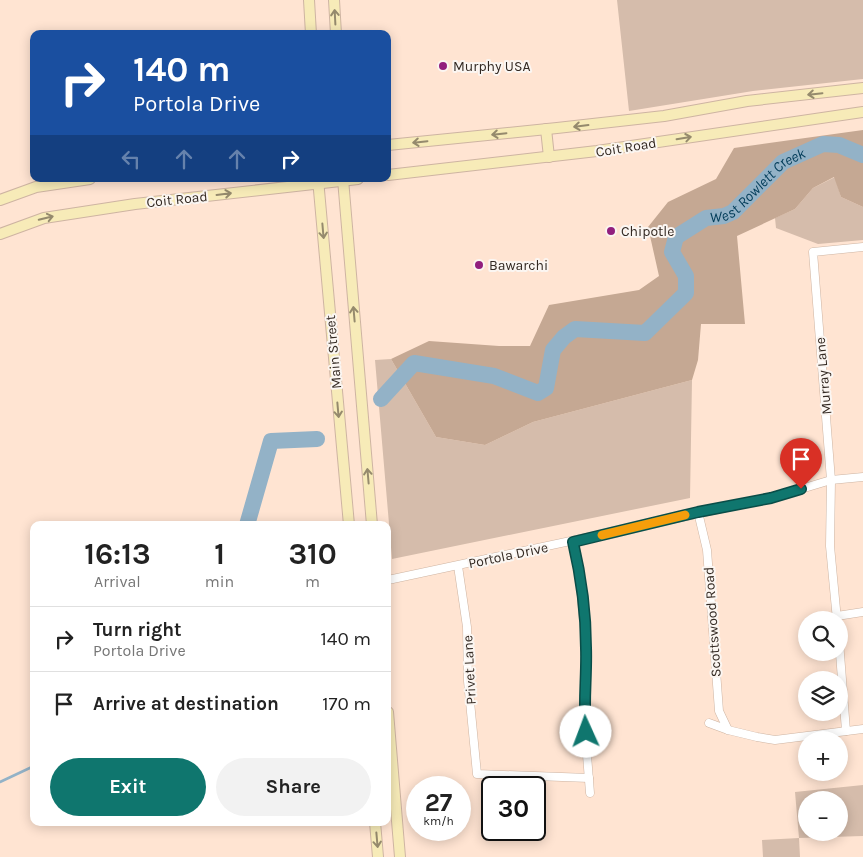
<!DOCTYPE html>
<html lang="en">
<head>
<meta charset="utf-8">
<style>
  :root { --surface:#fff; --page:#f2f2f2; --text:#222; --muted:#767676; --line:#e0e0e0; --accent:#0f766e }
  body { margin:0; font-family:Karla,sans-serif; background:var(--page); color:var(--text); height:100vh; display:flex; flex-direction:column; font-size:19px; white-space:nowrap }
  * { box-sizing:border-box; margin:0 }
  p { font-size:16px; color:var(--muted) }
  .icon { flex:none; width:28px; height:28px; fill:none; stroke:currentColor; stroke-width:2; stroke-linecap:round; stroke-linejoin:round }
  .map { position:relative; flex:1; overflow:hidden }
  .side { position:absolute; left:30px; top:521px; width:361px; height:305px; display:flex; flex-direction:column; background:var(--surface); border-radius:10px; box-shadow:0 2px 12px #0003 }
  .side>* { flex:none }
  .hud { position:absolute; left:30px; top:30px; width:361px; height:152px; border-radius:10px; box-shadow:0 2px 12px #0003; background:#1a4fa0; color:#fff; overflow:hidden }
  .tools { position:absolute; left:798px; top:611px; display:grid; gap:10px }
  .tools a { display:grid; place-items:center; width:50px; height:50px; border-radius:50%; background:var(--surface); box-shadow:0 2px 12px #0003; font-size:25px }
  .speed { position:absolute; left:406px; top:776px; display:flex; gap:10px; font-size:25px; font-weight:700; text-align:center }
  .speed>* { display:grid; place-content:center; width:65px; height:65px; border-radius:50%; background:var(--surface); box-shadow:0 2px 12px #0003; line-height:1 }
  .speed small { font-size:12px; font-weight:400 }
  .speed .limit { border:2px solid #111; border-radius:8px; background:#fff; color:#111 }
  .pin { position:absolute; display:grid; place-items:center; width:42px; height:42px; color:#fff; margin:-51px -21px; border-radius:50% 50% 50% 0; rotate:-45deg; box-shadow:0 0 5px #0007 }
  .pin .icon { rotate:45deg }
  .me { position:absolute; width:55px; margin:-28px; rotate:358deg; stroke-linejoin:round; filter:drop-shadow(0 0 4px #0008) }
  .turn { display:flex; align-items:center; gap:18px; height:105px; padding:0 20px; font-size:22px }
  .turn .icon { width:65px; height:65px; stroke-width:2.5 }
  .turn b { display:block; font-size:35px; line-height:42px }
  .lanes { display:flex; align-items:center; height:48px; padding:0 20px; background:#0003; justify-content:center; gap:25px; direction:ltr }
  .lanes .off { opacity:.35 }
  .eta { display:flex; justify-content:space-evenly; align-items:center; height:85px; text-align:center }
  .eta b { font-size:30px; font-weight:700; line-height:35px }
  .primary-button { display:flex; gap:10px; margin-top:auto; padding:10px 20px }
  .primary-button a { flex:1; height:58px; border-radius:30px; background:var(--accent); color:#fff; font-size:20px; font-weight:700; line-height:58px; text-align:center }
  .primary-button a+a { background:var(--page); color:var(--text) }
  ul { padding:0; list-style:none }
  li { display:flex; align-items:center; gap:15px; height:65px; padding:0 20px; border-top:1px solid var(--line) }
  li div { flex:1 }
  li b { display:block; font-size:19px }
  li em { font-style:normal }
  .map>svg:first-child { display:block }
  .green { fill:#d5bcab; fill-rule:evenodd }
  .forest { fill:#c5a893 }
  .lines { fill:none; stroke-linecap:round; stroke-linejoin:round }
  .stream { stroke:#93b2c7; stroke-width:2.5 }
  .river { stroke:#93b2c7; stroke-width:16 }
  .street-casing { stroke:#ceb4a2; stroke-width:9 }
  .secondary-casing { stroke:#ceb4a2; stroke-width:12 }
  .street { stroke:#fff; stroke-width:8 }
  .secondary { stroke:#f7ebb8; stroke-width:10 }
  .oneway { stroke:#958a6d }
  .route-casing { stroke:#0a4d48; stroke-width:12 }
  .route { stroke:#0f766e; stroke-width:9 }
  .slow { stroke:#f59e0b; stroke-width:9 }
  .poi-dot { fill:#921f7e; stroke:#fbf6f2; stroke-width:2 }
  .labels { text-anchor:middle; stroke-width:4; stroke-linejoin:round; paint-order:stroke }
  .poi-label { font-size:14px; fill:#332922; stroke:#fbf6f2; text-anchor:start }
  .street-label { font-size:14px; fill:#332922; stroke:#fbf6f2 }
  .water-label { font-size:15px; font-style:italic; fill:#003b58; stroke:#fbf6f2 }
</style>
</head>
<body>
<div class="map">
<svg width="863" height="857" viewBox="0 0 863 857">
  <rect width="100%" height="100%" fill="#ffe4d2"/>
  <!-- green -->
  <g class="green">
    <path d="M617,0H863V79L753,91L629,111Z"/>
    <path d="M835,177L841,197L863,207V240L818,244L776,228L775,218L795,209L813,188Z"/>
    <path d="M391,359L436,437L485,445L533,422L692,380L690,498L392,559L375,360Z"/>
    <path d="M863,785V836L799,838L800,857H763L762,840L799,838L795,792ZM806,800H839V832H806Z"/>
  </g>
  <!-- forest -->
  <path class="forest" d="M863,130V207L841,197L834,177L813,188L795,209L737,236L745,324H701L698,360L692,380L533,422L485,445L436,437L391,359L429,341L499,346H530L549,305L639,290L659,276L648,227L668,202L716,179L734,148Z"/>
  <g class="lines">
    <!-- stream -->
    <path class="stream" d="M0,782L34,766"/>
    <!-- river -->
    <g class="river">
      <path id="s1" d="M381,399L414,363L494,376L538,393L546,388L553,350L564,337L575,329L645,333L686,293V276L672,252L676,237L706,218L724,216L733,212L783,162L823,144L839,145L863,155"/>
      <path d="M247,525L271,441L317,439"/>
    </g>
    <defs>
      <g id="street">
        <path d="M698,512L707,550L719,711L728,730"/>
        <path d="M573,541L579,569L586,647L584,717L590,793"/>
        <path d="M458,566L467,627L468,681L477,774L589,778"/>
        <path d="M388,580L771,498L831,480L863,477"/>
        <path d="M837,616L863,612"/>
        <path d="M837,620L830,546L831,480L813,252L863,247"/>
        <path d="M839,641L846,731"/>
        <path d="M709,723L728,730L757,737L775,740L863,729"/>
      </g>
      <g id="secondary">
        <path d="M309,0L311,34"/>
        <path d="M334,0L336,34"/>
        <path d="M546,129L549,157"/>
        <path d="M388,145L557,128L664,116L747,101L863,88"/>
        <path d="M388,175L597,151L863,112"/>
        <path d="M318,179L349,525"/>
        <path d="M343,179L372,525"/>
        <path d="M0,200L36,187L90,179"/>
        <path d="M0,234L44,218L135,204L358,179"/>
        <path d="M388,712L400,857"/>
        <path d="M375,822L378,857"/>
      </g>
    </defs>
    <!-- street casing -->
    <use href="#street" class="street-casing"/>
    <!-- secondary casing -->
    <use href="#secondary" class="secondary-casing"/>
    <!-- street -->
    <use href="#street" class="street"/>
    <!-- secondary -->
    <use href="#secondary" class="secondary"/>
  </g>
  <!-- one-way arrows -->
  <defs><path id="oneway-shaft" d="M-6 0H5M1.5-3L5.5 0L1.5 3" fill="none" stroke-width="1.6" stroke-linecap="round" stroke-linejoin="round" transform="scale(1.25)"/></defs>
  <g class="oneway">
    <use href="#oneway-shaft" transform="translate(335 17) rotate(-93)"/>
    <use href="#oneway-shaft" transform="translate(815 94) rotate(174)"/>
    <use href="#oneway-shaft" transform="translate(581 126) rotate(173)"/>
    <use href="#oneway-shaft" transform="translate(499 134) rotate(174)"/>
    <use href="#oneway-shaft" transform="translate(684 138) rotate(-9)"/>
    <use href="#oneway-shaft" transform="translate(420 142) rotate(174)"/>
    <use href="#oneway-shaft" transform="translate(224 194) rotate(-7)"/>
    <use href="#oneway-shaft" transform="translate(46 218) rotate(-14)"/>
    <use href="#oneway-shaft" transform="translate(323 231) rotate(85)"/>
    <use href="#oneway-shaft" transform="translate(354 314) rotate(-95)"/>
    <use href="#oneway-shaft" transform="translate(338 410) rotate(85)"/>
    <use href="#oneway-shaft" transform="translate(368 476) rotate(-95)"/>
    <use href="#oneway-shaft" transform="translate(377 840) rotate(85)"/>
  </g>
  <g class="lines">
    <defs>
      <path id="route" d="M586,732C583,704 587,676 586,648C586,613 581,576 573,542L698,512L771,498L801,489"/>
    </defs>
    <!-- route casing -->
    <use href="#route" class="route-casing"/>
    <!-- route -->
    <use href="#route" class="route"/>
    <!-- slow -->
    <path class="slow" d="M602,535L685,515"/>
  </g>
  <!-- markers -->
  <g class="poi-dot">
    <circle cx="443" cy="66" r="5"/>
    <circle cx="611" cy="231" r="5"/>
    <circle cx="479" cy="265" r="5"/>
  </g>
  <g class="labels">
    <!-- poi labels -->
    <g class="poi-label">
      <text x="453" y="71">Murphy USA</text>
      <text x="621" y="236">Chipotle</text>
      <text x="489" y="270">Bawarchi</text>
    </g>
    <!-- street labels -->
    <g class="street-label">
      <text transform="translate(626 147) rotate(-9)" y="5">Coit Road</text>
      <text transform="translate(177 199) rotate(-6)" y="5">Coit Road</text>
      <text transform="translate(333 352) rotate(-95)" y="5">Main Street</text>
      <text transform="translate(823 376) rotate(-95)" y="5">Murray Lane</text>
      <text transform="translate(508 555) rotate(-12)" y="5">Portola Drive</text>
      <text transform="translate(712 622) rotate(-94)" y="5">Scottswood Road</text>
      <text transform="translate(469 670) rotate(-93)" y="5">Privet Lane</text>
    </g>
    <!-- water labels -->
    <g class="water-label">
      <text dy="5" stroke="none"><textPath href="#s1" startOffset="542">West Rowlett Creek</textPath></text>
    </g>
  </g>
</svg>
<div class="tools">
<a><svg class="icon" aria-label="search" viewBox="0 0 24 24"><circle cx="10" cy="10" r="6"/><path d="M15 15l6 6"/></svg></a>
<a><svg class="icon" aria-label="layers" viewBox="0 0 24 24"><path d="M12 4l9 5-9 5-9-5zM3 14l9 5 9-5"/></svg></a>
<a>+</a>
<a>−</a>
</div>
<div class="speed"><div>27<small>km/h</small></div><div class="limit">30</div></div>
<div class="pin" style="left:801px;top:489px;background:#d93025"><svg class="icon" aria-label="arrive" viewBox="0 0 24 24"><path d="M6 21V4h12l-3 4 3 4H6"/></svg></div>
<svg class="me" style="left:586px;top:732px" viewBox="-20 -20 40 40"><circle r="19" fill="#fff"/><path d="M0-13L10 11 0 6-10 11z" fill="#0f766e"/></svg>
<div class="hud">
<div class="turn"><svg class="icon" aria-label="right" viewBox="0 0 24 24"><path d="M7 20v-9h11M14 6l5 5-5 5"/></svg><div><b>140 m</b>Portola Drive</div></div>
<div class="lanes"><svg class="icon off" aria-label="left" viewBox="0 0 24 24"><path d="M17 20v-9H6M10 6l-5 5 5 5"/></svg><svg class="icon off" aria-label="ahead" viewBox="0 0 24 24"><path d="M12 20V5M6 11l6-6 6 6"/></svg><svg class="icon off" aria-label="ahead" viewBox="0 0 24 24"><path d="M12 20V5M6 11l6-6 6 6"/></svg><svg class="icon" aria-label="right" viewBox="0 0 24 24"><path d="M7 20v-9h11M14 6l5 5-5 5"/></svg></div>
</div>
<section class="side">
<div class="eta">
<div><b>16:13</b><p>Arrival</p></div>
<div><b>1</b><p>min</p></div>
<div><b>310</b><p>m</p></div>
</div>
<ul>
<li><svg class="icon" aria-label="right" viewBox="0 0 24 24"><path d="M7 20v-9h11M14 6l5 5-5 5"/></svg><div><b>Turn right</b><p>Portola Drive</p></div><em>140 m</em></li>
<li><svg class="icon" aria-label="arrive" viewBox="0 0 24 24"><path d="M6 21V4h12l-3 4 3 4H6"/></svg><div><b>Arrive at destination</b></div><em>170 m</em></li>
</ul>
<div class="primary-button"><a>Exit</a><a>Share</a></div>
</section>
</div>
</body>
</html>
